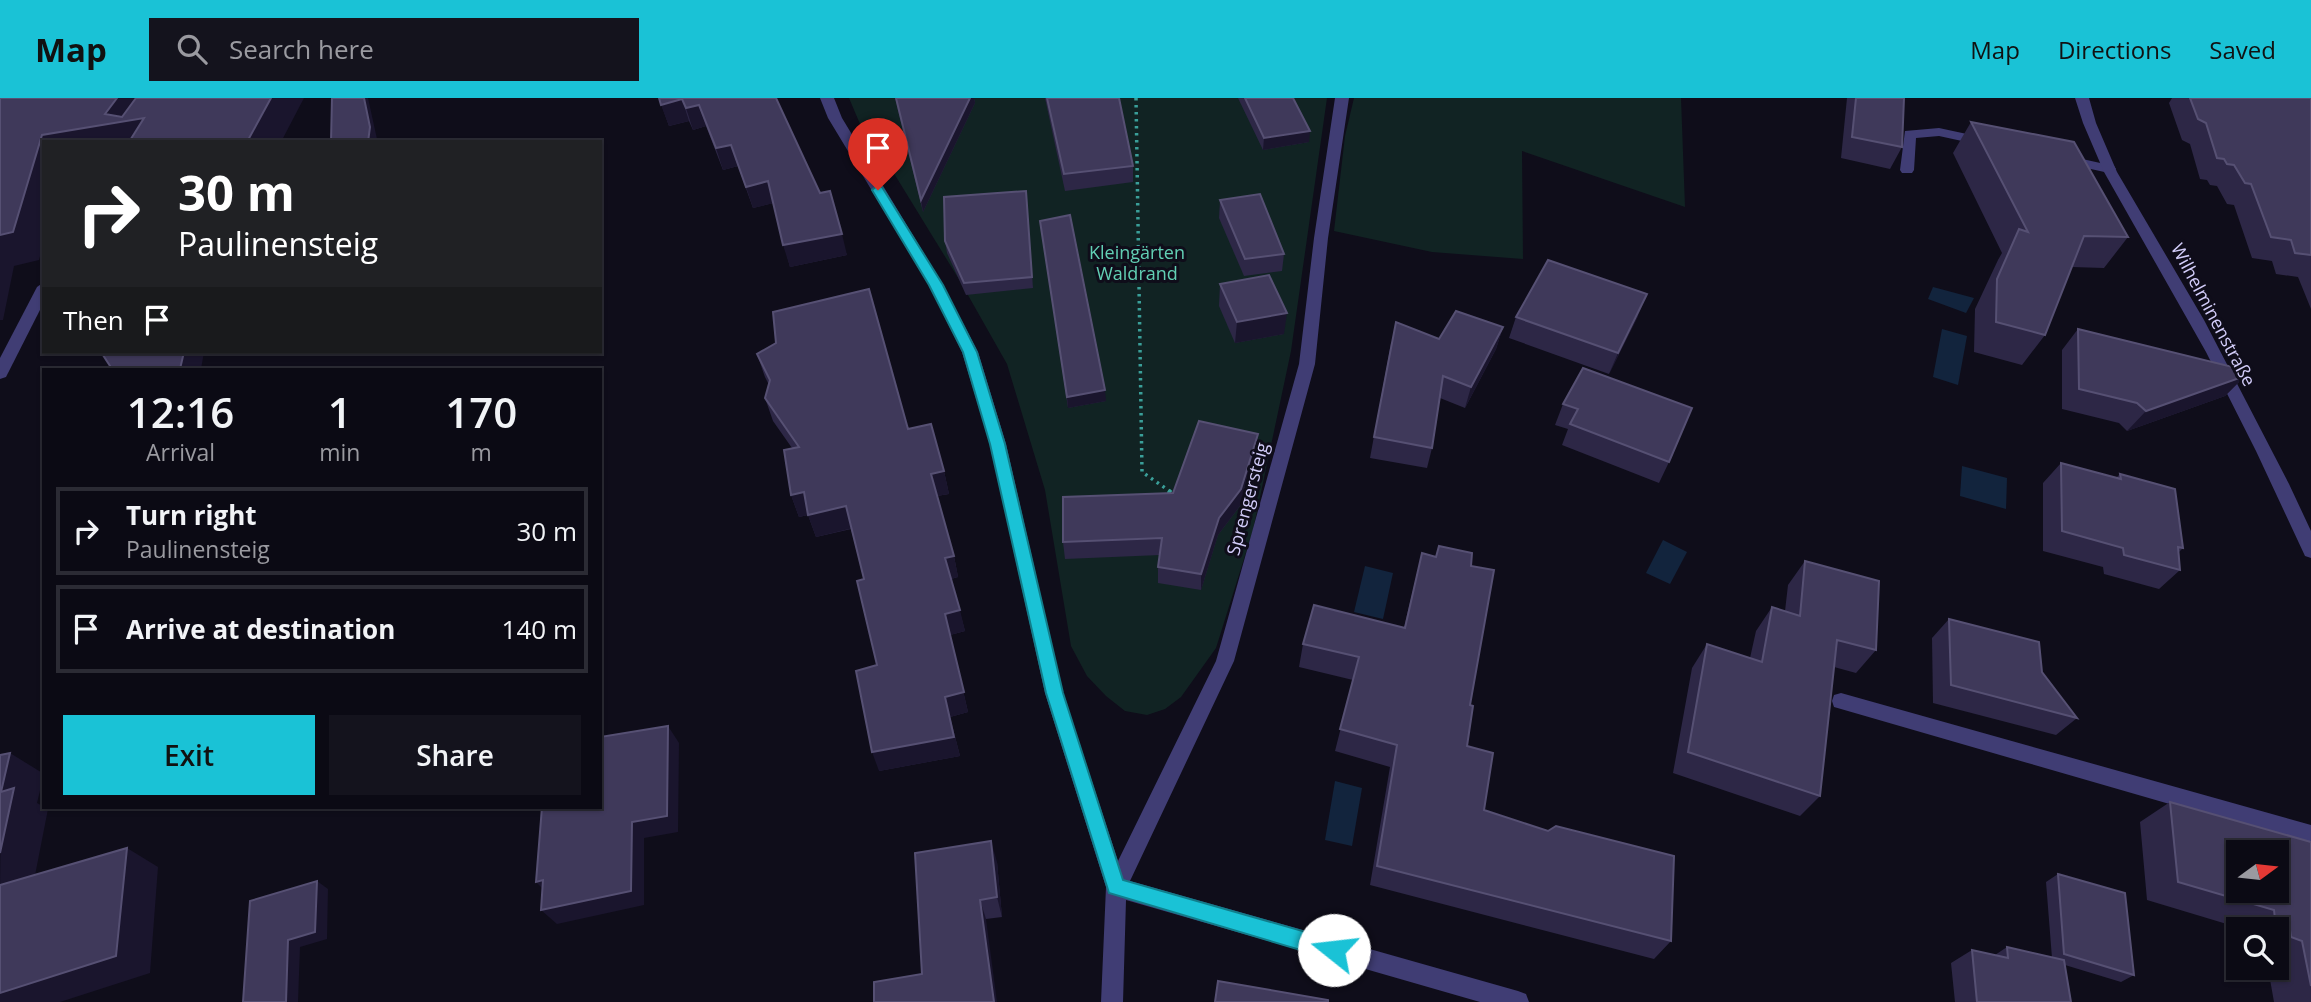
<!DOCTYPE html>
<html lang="en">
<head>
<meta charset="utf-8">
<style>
  :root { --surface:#0b0a14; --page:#14131d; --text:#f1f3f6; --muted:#9a9aa0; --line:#2b2b34; --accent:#1ac2d6 }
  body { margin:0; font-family:"Open Sans",sans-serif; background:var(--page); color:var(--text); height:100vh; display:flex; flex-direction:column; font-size:26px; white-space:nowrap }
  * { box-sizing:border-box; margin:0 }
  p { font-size:23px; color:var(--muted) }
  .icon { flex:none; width:38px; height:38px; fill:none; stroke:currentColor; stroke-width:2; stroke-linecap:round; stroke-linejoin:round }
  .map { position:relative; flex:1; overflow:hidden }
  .details { position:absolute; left:42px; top:270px; width:560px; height:441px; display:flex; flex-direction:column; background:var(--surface); border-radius:0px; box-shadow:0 2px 5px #0004,0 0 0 2px var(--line) }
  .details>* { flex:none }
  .top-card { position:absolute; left:42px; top:42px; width:560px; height:214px; border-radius:0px; box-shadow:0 2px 5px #0004,0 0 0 2px var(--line); background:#202124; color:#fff; overflow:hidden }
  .needle { width:46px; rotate:75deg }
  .buttons { position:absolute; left:2226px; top:742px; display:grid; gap:14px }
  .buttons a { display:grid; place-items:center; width:63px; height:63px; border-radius:0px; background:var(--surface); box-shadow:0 2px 5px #0004,0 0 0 2px var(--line); font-size:35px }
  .pin { position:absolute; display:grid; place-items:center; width:60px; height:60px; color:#fff; margin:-72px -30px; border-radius:50% 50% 50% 0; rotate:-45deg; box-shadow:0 0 7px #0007 }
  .pin .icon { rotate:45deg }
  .me { position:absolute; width:77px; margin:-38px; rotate:286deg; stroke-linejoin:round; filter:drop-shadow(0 0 5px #0008) }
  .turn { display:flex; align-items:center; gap:24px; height:147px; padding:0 21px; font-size:32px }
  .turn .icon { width:91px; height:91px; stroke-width:2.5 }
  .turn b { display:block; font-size:49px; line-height:60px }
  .then { display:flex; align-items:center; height:66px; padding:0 21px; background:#0003; gap:14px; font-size:26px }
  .eta { display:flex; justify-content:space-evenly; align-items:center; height:119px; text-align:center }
  .eta b { font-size:42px; font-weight:600; line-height:49px }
  .cta { display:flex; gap:14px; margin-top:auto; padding:14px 21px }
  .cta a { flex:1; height:80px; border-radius:0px; background:var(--accent); color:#111; font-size:28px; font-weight:600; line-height:80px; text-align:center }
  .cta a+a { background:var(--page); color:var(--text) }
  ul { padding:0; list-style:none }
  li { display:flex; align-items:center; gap:21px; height:88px; margin:0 14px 10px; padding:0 7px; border:4px solid var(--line); border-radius:0px }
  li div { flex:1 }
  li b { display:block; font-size:26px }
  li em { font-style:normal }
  header { display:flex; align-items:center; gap:42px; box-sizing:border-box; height:98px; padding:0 35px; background:var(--accent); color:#111 }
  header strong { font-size:33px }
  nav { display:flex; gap:38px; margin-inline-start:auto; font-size:24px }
  .search { width:490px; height:63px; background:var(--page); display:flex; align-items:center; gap:18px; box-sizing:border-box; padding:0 24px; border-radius:0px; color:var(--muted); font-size:26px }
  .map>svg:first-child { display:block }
  .green { fill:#112323 }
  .water { fill:#12243d }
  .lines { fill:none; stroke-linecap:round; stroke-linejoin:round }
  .path-far1 { stroke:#3a9f99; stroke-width:3.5; stroke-dasharray:2.5 4.5; stroke-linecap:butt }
  .path { stroke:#3a9f99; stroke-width:5; stroke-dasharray:3.5 6; stroke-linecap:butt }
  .service { fill:#403d74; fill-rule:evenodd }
  .minor { fill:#403d74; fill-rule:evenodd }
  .wall { fill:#2d2746 }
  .shaded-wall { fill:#1a152d }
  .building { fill:#3f395a; stroke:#565073; stroke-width:2; fill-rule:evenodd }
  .route { fill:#1ac2d6; stroke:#117e8b; stroke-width:2 }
  .labels { text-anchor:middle; stroke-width:6; stroke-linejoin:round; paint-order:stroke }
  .park-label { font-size:18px; fill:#62cfb4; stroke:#0f0d1a }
  .street-label { font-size:18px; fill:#d2ccf9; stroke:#0f0d1a }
</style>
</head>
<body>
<header>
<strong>Map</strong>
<div class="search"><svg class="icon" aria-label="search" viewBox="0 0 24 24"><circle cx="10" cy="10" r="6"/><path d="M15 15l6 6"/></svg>Search here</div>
<nav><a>Map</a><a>Directions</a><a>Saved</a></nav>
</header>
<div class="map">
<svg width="2311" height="904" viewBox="0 0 2311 904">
  <rect width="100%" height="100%" fill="#0f0d1a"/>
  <!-- green -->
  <g class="green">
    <path d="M849,0H1327L1291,253L1253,432L1216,550L1181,599L1165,611L1147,617L1125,613L1106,598L1087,578L1071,548L1045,392L1007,266L960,183L887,64L860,26Z"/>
    <path d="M1354,0H1681L1685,109L1522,53L1523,161L1432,154L1334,133L1345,38Z"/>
  </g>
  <!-- water -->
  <g class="water">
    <path d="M1933,189L1974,200L1966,215L1928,201Z"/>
    <path d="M1942,231L1967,238L1958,287L1933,279Z"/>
    <path d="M1962,368L2007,380L2006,411L1960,398Z"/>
    <path d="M1663,442L1687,454L1670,486L1646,475Z"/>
    <path d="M1365,468L1393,475L1383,521L1354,514Z"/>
    <path d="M1335,683L1362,690L1352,748L1325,742Z"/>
  </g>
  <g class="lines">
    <!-- path-far1 -->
    <path class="path-far1" d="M1136,0L1142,374L1171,394"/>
    <!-- path -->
    <path class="path" d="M1168,393L1176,398"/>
    <!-- service -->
    <g class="service">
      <path d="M1939,30L1990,41L1992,44L1985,48L1939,38L1916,40L1914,72L1912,75H1902L1900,72L1905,33Z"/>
      <path d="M2064,57L2114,68L2116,71L2109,75L2059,64V58Z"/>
      <path d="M1841,595L2311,727V747L1841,611L1834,609L1832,603L1834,597Z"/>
    </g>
    <!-- minor -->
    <g class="minor">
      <path d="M820,0H834L842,20L943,187L978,254L1006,346L1063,595L1118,763L1216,563L1299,266L1314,140L1335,0H1349L1328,140L1315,266L1234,563L1130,783L1518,893L1526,896L1529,904H1480L1126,802L1123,904H1101L1106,789L1045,595L990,346L962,254L929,187L828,20Z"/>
      <path d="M2075,0H2089L2096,25L2117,74L2204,222L2289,386L2311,433V460L2305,458L2256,353L2206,254L2104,74L2083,25Z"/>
      <path d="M44,184V204L6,279L0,281V260L37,189Z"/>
    </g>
  </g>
  <!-- wall -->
  <g class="wall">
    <path d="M659,0H776L847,157L790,169L773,105L753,110L738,68L723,72L706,28L693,32L689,23L669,28Z"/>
    <path d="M895,0H974L975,5L923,114Z"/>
    <path d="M1045,0H1119L1133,68V84L1065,93Z"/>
    <path d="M1238,0H1293L1309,44L1263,52Z"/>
    <path d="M1847,0H1904L1902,49L1890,71L1841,60Z"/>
    <path d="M2172,0H2311V211L2298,179L2276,176L2272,163L2252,160L2234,107L2227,106L2217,88L2210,87L2207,82L2200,81L2190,46L2182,42L2169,5Z"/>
    <path d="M1971,24L2128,139L2104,170L2072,169L2045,237L2022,267L1974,254L1975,211L1998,162L2002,155L1953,55Z"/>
    <path d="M1026,93L1033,190L966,197L947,155L945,143Z"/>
    <path d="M1220,102L1284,156L1282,173L1244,178L1219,120Z"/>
    <path d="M1040,123L1106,303L1068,310Z"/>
    <path d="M1220,186L1284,236L1235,245L1219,208Z"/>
    <path d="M1638,218L1609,276L1509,240L1516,219Z"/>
    <path d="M1503,229L1496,251L1465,310L1440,300L1432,350L1427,370L1370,360L1391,245L1439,241Z"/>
    <path d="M2078,231L2245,278L2225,298L2127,333L2119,325L2062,311V252Z"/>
    <path d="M757,256L908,331L944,373L949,396L937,398L954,458L958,479L951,481L965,533L950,537L968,614L950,619L960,658L879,673L877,567L864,481L851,431L816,439L808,417L799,419L791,397L792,350L773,323L765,300L769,287L765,279Z"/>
    <path d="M1583,270L1669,364L1659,385L1562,347L1568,331L1555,327L1563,306Z"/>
    <path d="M1256,353L1240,408L1218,437L1201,492L1158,485V469L1160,457L1065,461L1063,444L1173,395Z"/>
    <path d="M2061,365L2116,380L2120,376L2183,450L2179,454L2180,472L2159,491L2104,476L2103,469L2043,453V385Z"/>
    <path d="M1422,455L1471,468L1470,607L1467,648L1484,712L1671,843L1654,861L1370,787L1390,669L1335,653L1353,582L1299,569L1303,546L1404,529Z"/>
    <path d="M1805,463L1876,552L1856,575L1834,569L1820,698L1800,718L1673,675L1692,570L1707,546L1750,560L1756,533L1772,509L1785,513L1788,487Z"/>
    <path d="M1949,521L2042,574L2077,620L2056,637L1933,605L1932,540Z"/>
    <path d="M2170,704L2311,744V904H2274L2268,870H2277V831H2240V830L2147,802L2140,724Z"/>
    <path d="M997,764L1002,819L986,821L922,876Z"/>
    <path d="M2058,776L2134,877L2121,884L2065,867L2071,904H1955L1951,865L1972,852L1995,857L2007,849L2052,860L2046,784Z"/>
  </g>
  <!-- shaded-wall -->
  <g class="shaded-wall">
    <path d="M117,0H159L161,44H44V143L39,162L14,168L3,222H0V137L42,37L105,16Z"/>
    <path d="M271,0H304L281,44H247Z"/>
    <path d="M364,0H368L377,41V44H368Z"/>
    <path d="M970,0H974L975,5L923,114L921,102Z"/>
    <path d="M682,1L689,23L669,28L661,7Z"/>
    <path d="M699,7L706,28L693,32L686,10Z"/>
    <path d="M1310,33L1309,44L1263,52L1264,40Z"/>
    <path d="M731,47L738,68L723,72L716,50Z"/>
    <path d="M768,83L774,105L753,110L746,89Z"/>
    <path d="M842,136L847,157L790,169L783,147Z"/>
    <path d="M1647,196L1638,218L1609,276L1618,255Z"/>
    <path d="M1287,215L1284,236L1235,245L1237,224Z"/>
    <path d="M1503,229L1496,251L1465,310L1471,289Z"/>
    <path d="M184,254H204L201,271H180Z"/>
    <path d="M2245,278L2225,298L2127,333L2146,313Z"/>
    <path d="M1105,292L1106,303L1068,310L1067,299Z"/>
    <path d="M1258,336L1256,353L1240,408L1218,437L1201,492V476L1219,420Z"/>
    <path d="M944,373L949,396L936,398L931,376Z"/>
    <path d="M804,394L812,416L799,419L791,397Z"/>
    <path d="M846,408L853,430L816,439L808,417Z"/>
    <path d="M954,458L958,479L950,481L945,460Z"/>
    <path d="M960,512L965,533L950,537L968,614L950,619L960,658L879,673L872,654L945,599V516Z"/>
    <path d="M668,628L679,645L678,734L644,740V807L557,826L541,812Z"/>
    <path d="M10,655L44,676L37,705L48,711L29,808L0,794L1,694Z"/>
    <path d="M991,743L997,764L1002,819L997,799Z"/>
    <path d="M127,750L158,769L150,875L60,904H0V895Z"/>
    <path d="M543,782L551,799L536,784Z"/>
    <path d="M317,783L328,791L327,841L300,849L298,904H286L288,842Z"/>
    <path d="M980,802L986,821L997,904H994Z"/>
  </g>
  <!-- building -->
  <g class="building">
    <path d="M0,0H117L105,16L122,19L136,0H271L247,44H129L144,20L42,37L13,134L0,137Z"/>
    <path d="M332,0H364L370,29L368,44H331Z"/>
    <path d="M659,0H776L820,95L830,93L842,136L783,147L768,83L746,89L731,47L716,50L699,7L686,10L682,1L661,7Z"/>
    <path d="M896,0H970L921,102Z"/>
    <path d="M1047,0H1119L1133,68L1064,76Z"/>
    <path d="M1245,0H1293L1310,33L1264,40Z"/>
    <path d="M1856,0H1904L1902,49L1852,39Z"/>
    <path d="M2190,0H2311V157L2295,155L2291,142L2271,139L2251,86L2245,85L2234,67L2227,66L2224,61L2217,60L2206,25L2198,21Z"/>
    <path d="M1971,24L2074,44L2128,139L2084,138L2045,237L1996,224L1997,181L2019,131L2028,134Z"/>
    <path d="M1026,93L1032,179L964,185L945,143L944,99Z"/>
    <path d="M1260,96L1284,156L1245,161L1220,102Z"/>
    <path d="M1070,117L1105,292L1067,299L1040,123Z"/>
    <path d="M1548,162L1647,196L1618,255L1516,219Z"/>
    <path d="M1269,177L1287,215L1237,224L1220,186Z"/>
    <path d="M869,191L908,331L931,326L944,373L931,376L954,458L945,460L960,512L945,516L964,594L945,599L954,639L872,654L856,573L877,567L857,483L864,481L846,408L808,417L804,394L791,397L784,352L799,349L765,300L770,282L757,256L776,245L773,214Z"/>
    <path d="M1456,213L1503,229L1471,289L1443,278L1432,350L1374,339L1396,224L1439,241Z"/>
    <path d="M2078,231L2241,271L2245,278L2146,313L2137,305L2079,291Z"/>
    <path d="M101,254H184L180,271H112Z"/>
    <path d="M1583,270L1692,310L1669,364L1570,326L1578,311L1563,306Z"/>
    <path d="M1199,323L1258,336L1241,391L1219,420L1201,476L1158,469L1162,440L1063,444V399L1173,395Z"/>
    <path d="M2061,365L2121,381L2120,376L2175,391L2183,450L2178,449L2180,472L2124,457L2123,450L2062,433Z"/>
    <path d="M1439,448L1472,455L1471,468L1494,472L1470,607L1473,608L1467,648L1493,655L1484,712L1548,733L1556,728L1674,758L1671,843L1377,768L1397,647L1340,631L1359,559L1303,546L1314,507L1405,530L1422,455L1436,459Z"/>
    <path d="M1805,463L1879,483L1876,552L1837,542L1820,698L1688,654L1707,546L1762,564L1772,509L1800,518Z"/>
    <path d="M1949,521L2039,544L2042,574L2077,620L1951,587Z"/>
    <path d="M668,628L667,718L632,724L631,793L541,812L543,782L536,784L542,709H600V639Z"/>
    <path d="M10,655L1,694L14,690L0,755V657Z"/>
    <path d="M2170,704L2311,744V888L2302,843L2291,839L2289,825L2275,821L2274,812L2178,784ZM2238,754H2277V793H2238Z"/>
    <path d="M991,743L997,799L980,802L994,904H874V884L922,876L915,755Z"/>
    <path d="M127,750L116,858L0,895V787Z"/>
    <path d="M2058,776L2125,795L2134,877L2064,856Z"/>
    <path d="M317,783L315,834L288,842L286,904H243L250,803Z"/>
    <path d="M2007,849L2064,862L2071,904H1977L1972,852L2008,860Z"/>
    <path d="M1218,883L1328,902V904H1215Z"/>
  </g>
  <!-- route -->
  <path class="route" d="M878,87L882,89L943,187L977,254L1005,346L1063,595L1123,782L1334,842L1341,845L1344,852L1341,859L1334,862L1109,795L1046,595L990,346L963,254L929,187L872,92Z"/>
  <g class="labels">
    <!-- park labels -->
    <g class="park-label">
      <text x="1137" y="161">Kleingärten<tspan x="1137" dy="21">Waldrand</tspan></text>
    </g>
    <!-- street labels -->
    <g class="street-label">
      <text transform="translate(2213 217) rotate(62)" y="6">Wilhelminenstraße</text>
      <text transform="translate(1248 401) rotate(-75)" y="6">Sprengersteig</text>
    </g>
  </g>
</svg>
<div class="buttons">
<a><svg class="needle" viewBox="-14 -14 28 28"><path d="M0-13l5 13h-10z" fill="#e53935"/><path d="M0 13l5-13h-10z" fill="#9a9aa0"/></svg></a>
<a><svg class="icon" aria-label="search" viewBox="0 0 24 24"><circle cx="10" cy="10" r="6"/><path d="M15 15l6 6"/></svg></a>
</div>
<div class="pin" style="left:878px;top:92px;background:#d93025"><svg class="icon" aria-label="arrive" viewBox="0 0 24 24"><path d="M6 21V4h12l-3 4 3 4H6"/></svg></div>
<svg class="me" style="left:1334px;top:852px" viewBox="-20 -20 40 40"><circle r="19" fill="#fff"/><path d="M0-13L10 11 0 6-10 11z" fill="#1ac2d6"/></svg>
<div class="top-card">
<div class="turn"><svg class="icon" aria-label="right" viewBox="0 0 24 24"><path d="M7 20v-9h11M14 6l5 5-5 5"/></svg><div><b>30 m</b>Paulinensteig</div></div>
<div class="then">Then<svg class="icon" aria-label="arrive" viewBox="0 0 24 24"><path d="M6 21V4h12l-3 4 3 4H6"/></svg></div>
</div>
<section class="details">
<div class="eta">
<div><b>12:16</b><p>Arrival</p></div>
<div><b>1</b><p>min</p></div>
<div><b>170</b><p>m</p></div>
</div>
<ul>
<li><svg class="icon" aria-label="right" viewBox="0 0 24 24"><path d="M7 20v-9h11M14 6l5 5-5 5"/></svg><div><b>Turn right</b><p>Paulinensteig</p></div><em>30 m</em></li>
<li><svg class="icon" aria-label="arrive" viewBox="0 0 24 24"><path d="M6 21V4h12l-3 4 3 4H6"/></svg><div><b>Arrive at destination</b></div><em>140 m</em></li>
</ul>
<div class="cta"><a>Exit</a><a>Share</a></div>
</section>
</div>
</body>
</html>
